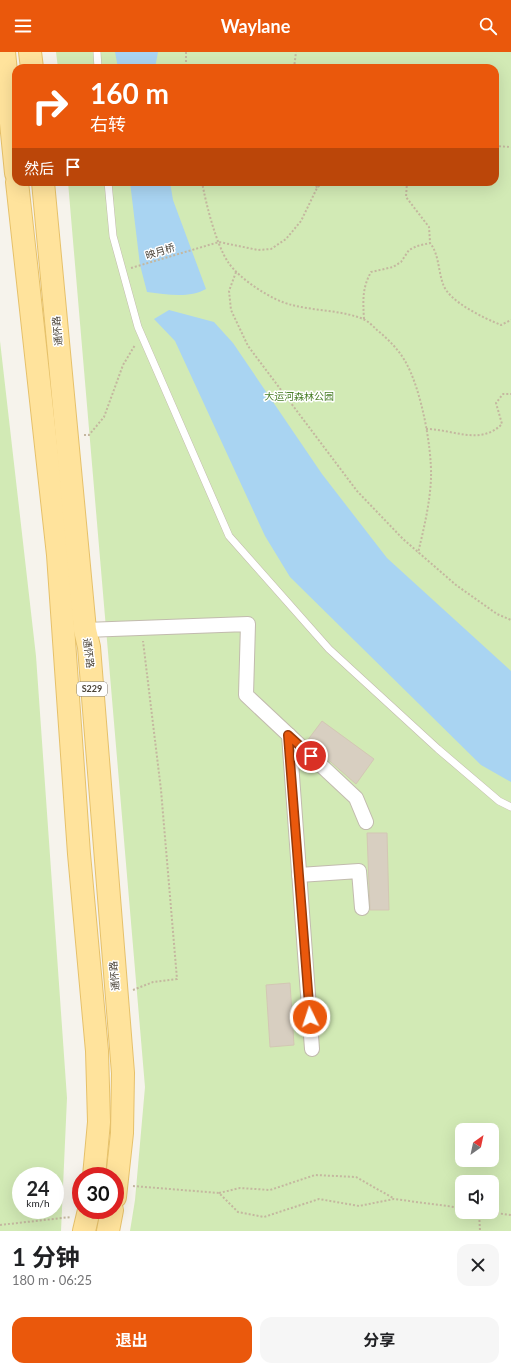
<!DOCTYPE html>
<html lang="zh">
<head>
<meta charset="utf-8">
<style>
  :root { --surface:#fff; --page:#f6f6f6; --text:#202124; --muted:#757577; --accent:#ea580c }
  body { margin:0; font-family:Lato,"Noto Sans SC",sans-serif; background:var(--page); color:var(--text); height:100vh; display:flex; flex-direction:column; font-size:15px; white-space:nowrap }
  * { box-sizing:border-box; margin:0 }
  p { font-size:13px; color:var(--muted) }
  .icon { flex:none; width:22px; height:22px; fill:none; stroke:currentColor; stroke-width:2; stroke-linecap:round; stroke-linejoin:round }
  .map { position:relative; height:1179px; overflow:hidden }
  .sheet { display:flex; flex-direction:column; background:var(--surface); flex:1 }
  .sheet>* { flex:none }
  .top-card { position:absolute; left:12px; top:12px; width:487px; height:122px; border-radius:12px; box-shadow:0 4px 16px #0002; background:#ea580c; color:#fff; overflow:hidden }
  .needle { width:26px; rotate:33deg }
  .tools { position:absolute; left:455px; top:1071px; display:grid; gap:8px }
  .tools a { display:grid; place-items:center; width:44px; height:44px; border-radius:8px; background:var(--surface); box-shadow:0 4px 16px #0002; font-size:20px }
  .speed { position:absolute; left:12px; top:1115px; display:flex; gap:8px; font-size:20px; font-weight:700; text-align:center }
  .speed>* { display:grid; place-content:center; width:52px; height:52px; border-radius:50%; background:var(--surface); box-shadow:0 4px 16px #0002; line-height:1 }
  .speed small { font-size:10px; font-weight:400 }
  .speed .limit { border:6px solid #d22; background:#fff; color:#111 }
  .pin { position:absolute; display:grid; place-items:center; width:34px; height:34px; color:#fff; margin:-17px; border:2px solid #fff; border-radius:50%; box-shadow:0 1px 4px #0007 }
  .me { position:absolute; width:44px; margin:-22px; rotate:356deg; stroke-linejoin:round; filter:drop-shadow(0 0 3px #0008) }
  .turn { display:flex; align-items:center; gap:14px; height:84px; padding:0 12px; font-size:18px }
  .turn .icon { width:52px; height:52px; stroke-width:2.5 }
  .turn b { display:block; font-size:28px; line-height:34px }
  .then { display:flex; align-items:center; height:38px; padding:0 12px; background:#0003; gap:8px; font-size:15px }
  .round { display:grid; place-items:center; flex:none; width:42px; height:42px; border-radius:12px; background:var(--page) }
  .headline { display:flex; align-items:center; justify-content:space-between; height:68px; padding:0 12px }
  h1 { font-size:24px; font-weight:700; line-height:30px }
  .action { display:flex; gap:8px; margin-top:auto; padding:8px 12px }
  .action a { flex:1; height:46px; border-radius:12px; background:var(--accent); color:#fff; font-size:16px; font-weight:700; line-height:46px; text-align:center }
  .action a+a { background:var(--page); color:var(--text) }
  header { display:flex; justify-content:space-between; align-items:center; height:52px; padding:0 12px; background:var(--accent); color:#fff; font-size:18px; font-weight:700 }
  .map>svg:first-child { display:block }
  .green { fill:#d2eab5; fill-rule:evenodd }
  .water { fill:#a9d4f2 }
  .building { fill:#d8cfc1; stroke:#d3c7b4 }
  .lines { fill:none; stroke-linecap:round; stroke-linejoin:round }
  .service-casing { stroke:#c2bbae; stroke-width:8 }
  .minor-casing { stroke:#c2bbae; stroke-width:16 }
  .primary-casing { stroke:#e6c16a; stroke-width:24 }
  .path { stroke:#c4b79f; stroke-width:2; stroke-dasharray:2 2; stroke-linecap:butt }
  .service { stroke:#fff; stroke-width:7 }
  .minor { stroke:#fff; stroke-width:14 }
  .primary { stroke:#ffe39c; stroke-width:22 }
  .route-casing { stroke:#983908; stroke-width:10 }
  .route { stroke:#ea580c; stroke-width:7 }
  .labels { text-anchor:middle; stroke-width:3; stroke-linejoin:round; paint-order:stroke }
  .shield { fill:#fff; stroke:#817c74; stroke-width:1 }
  .shield-label { font-size:9px; font-weight:bold; fill:#4b4439 }
  .street-label { font-size:10px; fill:#4b4439; stroke:#fff }
  .park-label { font-size:10px; fill:#4a7f2a; stroke:#fff }
</style>
</head>
<body>
<header><svg class="icon" aria-label="menu" viewBox="0 0 24 24"><path d="M4 6h16M4 12h16M4 18h16"/></svg>Waylane<svg class="icon" aria-label="search" viewBox="0 0 24 24"><circle cx="10" cy="10" r="6"/><path d="M15 15l6 6"/></svg></header>
<div class="map">
<svg width="511" height="1179" viewBox="0 0 511 1179">
  <rect width="100%" height="100%" fill="#f6f3ec"/>
  <!-- green -->
  <g class="green">
    <path d="M56,0H511V1179H130L135,1148L145,1035L68,130H495V16H58ZM462,1078H492V1108H462ZM462,1130H492V1160H462Z"/>
    <path d="M0,289L36,604L67,1046L61,1179H0ZM21,1124H55V1158H21Z"/>
  </g>
  <!-- water -->
  <g class="water">
    <path d="M115,0H158L155,16H118Z"/>
    <path d="M130,130H170L173,148L206,237C188,247 166,242 147,240L140,213Z"/>
    <path d="M169,258L214,270L233,291L322,422L387,506L511,619V730L481,713L290,525L265,484L175,289L154,267Z"/>
  </g>
  <!-- building -->
  <g class="building">
    <path d="M322,669L374,707L356,732L307,689Z"/>
    <path d="M367,781H387L389,858H370Z"/>
    <path d="M290,931L294,993L270,995L266,933Z"/>
  </g>
  <g class="lines">
    <defs>
      <g id="service">
        <path d="M97,0L98,16"/>
        <path d="M108,130L113,184L138,275L229,484L329,597L438,697L499,749L511,755"/>
      </g>
      <g id="minor">
        <path d="M85,578L248,572L246,643L356,746L366,770"/>
        <path d="M289,683L312,997"/>
        <path d="M299,823L359,819L362,856"/>
      </g>
      <g id="primary">
        <path d="M4,0L16,121"/>
        <path d="M30,0L32,16"/>
        <path d="M17,130L58,503L79,802L97,999L99,1070L94,1124"/>
        <path d="M43,130L85,578L89,595L123,1021L122,1081L115,1145"/>
        <path d="M84,1179L89,1158"/>
        <path d="M108,1179L112,1158"/>
      </g>
    </defs>
    <!-- service casing -->
    <use href="#service" class="service-casing"/>
    <!-- minor casing -->
    <use href="#minor" class="minor-casing"/>
    <!-- primary casing -->
    <use href="#primary" class="primary-casing"/>
    <!-- path -->
    <g class="path">
      <path d="M186,0V16"/>
      <path d="M294,16L296,0"/>
      <path d="M495,94L511,95"/>
      <path d="M202,130C206,152 216,192 228,210C239,227 273,249 292,253C315,259 341,258 363,267C368,269 373,274 377,278C388,287 398,297 405,309C421,336 432,395 431,426C430,451 424,476 418,501"/>
      <path d="M315,130L317,136"/>
      <path d="M407,130L406,145L429,175L430,190"/>
      <path d="M131,216L219,190L258,198L271,197L286,187L301,169L317,136L323,130"/>
      <path d="M236,220L229,239L231,258L248,294L357,439L403,487L456,533L497,562L511,568"/>
      <path d="M364,267C363,249 362,236 371,220L393,215L401,210L409,198L417,194L430,191C439,202 438,218 443,232C449,250 484,266 501,273L511,268"/>
      <path d="M426,377C453,377 480,394 502,372L496,351L503,342H511"/>
      <path d="M84,383H89L104,365L123,313L135,293"/>
      <path d="M133,938L153,930L177,927L161,738L143,589"/>
      <path d="M133,1134L219,1141L238,1160L264,1165L319,1147L359,1154L394,1147L462,1156"/>
      <path d="M219,1141L240,1136L270,1138L315,1123L356,1125L393,1146"/>
      <path d="M479,1160L480,1179"/>
      <path d="M489,1160L511,1163"/>
      <path d="M0,1173L71,1165"/>
    </g>
    <!-- service -->
    <use href="#service" class="service"/>
    <!-- minor -->
    <use href="#minor" class="minor"/>
    <!-- primary -->
    <use href="#primary" class="primary"/>
  </g>
  <g class="lines">
    <defs>
      <path id="route" d="M310,965L288,683L311,704"/>
    </defs>
    <!-- route casing -->
    <use href="#route" class="route-casing"/>
    <!-- route -->
    <use href="#route" class="route"/>
  </g>
  <g class="labels">
    <!-- shield labels -->
    <rect class="shield" x="77" y="630" width="30" height="14" rx="3"/>
    <g class="shield-label">
      <text x="92" y="640">S229</text>
    </g>
    <!-- street labels -->
    <g class="street-label">
      <text transform="translate(160 199) rotate(-17)" y="4">映月桥</text>
      <text transform="translate(57 279) rotate(-95)" y="4">通怀路</text>
      <text transform="translate(89 601) rotate(83)" y="4">通怀路</text>
      <text transform="translate(114 924) rotate(-95)" y="4">通怀路</text>
    </g>
    <!-- park labels -->
    <g class="park-label">
      <text x="299" y="348">大运河森林公园</text>
    </g>
  </g>
</svg>
<div class="tools">
<a><svg class="needle" viewBox="-14 -14 28 28"><path d="M0-13l5 13h-10z" fill="#e53935"/><path d="M0 13l5-13h-10z" fill="#757577"/></svg></a>
<a><svg class="icon" aria-label="sound" viewBox="0 0 24 24"><path d="M4 9h4l5-4v14l-5-4H4zM17 9q2 3 0 6"/></svg></a>
</div>
<div class="speed"><div>24<small>km/h</small></div><div class="limit">30</div></div>
<div class="pin" style="left:311px;top:704px;background:#d93025"><svg class="icon" aria-label="arrive" viewBox="0 0 24 24"><path d="M6 21V4h12l-3 4 3 4H6"/></svg></div>
<svg class="me" style="left:310px;top:965px" viewBox="-20 -20 40 40"><circle r="17" fill="#ea580c" stroke="#fff" stroke-width="3"/><path d="M0-11L8 9 0 5-8 9z" fill="#fff"/></svg>
<div class="top-card">
<div class="turn"><svg class="icon" aria-label="right" viewBox="0 0 24 24"><path d="M7 20v-9h11M14 6l5 5-5 5"/></svg><div><b>160 m</b>右转</div></div>
<div class="then">然后<svg class="icon" aria-label="arrive" viewBox="0 0 24 24"><path d="M6 21V4h12l-3 4 3 4H6"/></svg></div>
</div>
</div>
<section class="sheet">
<div class="headline"><div><h1>1 分钟</h1><p>180 m · 06:25</p></div><a class="round"><svg class="icon" aria-label="close" viewBox="0 0 24 24"><path d="M6 6l12 12M18 6L6 18"/></svg></a></div>
<div class="action"><a>退出</a><a>分享</a></div>
</section>
</body>
</html>
